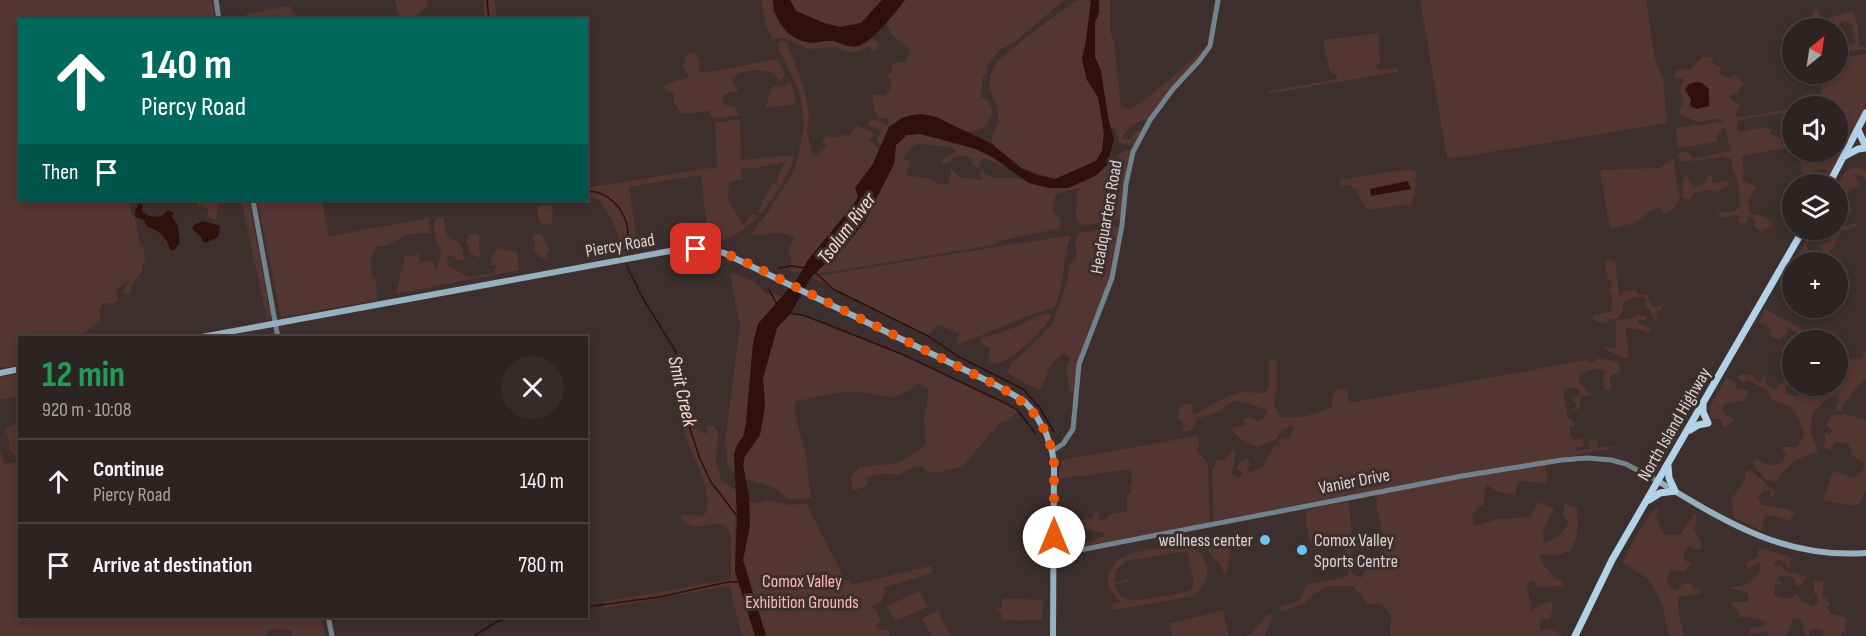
<!DOCTYPE html>
<html lang="en">
<head>
<meta charset="utf-8">
<style>
  :root { --surface:#2d2322; --page:#352b2a; --text:#f1f3f6; --muted:#a7a4a5; --line:#484040 }
  body { margin:0; font-family:"Sofia Sans Condensed",sans-serif; background:var(--page); color:var(--text); height:100vh; display:flex; flex-direction:column; font-size:22px; white-space:nowrap }
  * { box-sizing:border-box; margin:0 }
  p { font-size:20px; color:var(--muted) }
  .icon { flex:none; width:33px; height:33px; fill:none; stroke:currentColor; stroke-width:2; stroke-linecap:round; stroke-linejoin:round }
  .map { position:relative; flex:1; overflow:hidden }
  .details { position:absolute; left:18px; top:336px; width:570px; height:282px; display:flex; flex-direction:column; background:var(--surface); border-radius:0px; box-shadow:0 3px 9px #0003,0 0 0 2px var(--line) }
  .details>* { flex:none }
  .hud { position:absolute; left:18px; top:18px; width:570px; height:183px; border-radius:0px; box-shadow:0 3px 9px #0003,0 0 0 2px var(--line); background:#00695c; color:#fff; overflow:hidden }
  .needle { width:39px; rotate:30deg }
  .fabs { position:absolute; left:1782px; top:18px; display:grid; gap:12px }
  .fabs a { display:grid; place-items:center; width:66px; height:66px; border-radius:50%; background:var(--surface); box-shadow:0 3px 9px #0003,0 0 0 2px var(--line); font-size:30px }
  .pin { position:absolute; display:grid; place-items:center; width:51px; height:51px; color:#fff; margin:-26px; border-radius:12px; box-shadow:0 3px 9px #0006 }
  .me { position:absolute; width:66px; margin:-33px; rotate:0deg; stroke-linejoin:round; filter:drop-shadow(0 0 4px #0008) }
  .turn { display:flex; align-items:center; gap:21px; height:126px; padding:0 24px; font-size:27px }
  .turn .icon { width:78px; height:78px; stroke-width:2.5 }
  .turn b { display:block; font-size:42px; line-height:51px }
  .then { display:flex; align-items:center; height:57px; padding:0 24px; background:#0003; gap:12px; font-size:22px }
  .round { display:grid; place-items:center; flex:none; width:63px; height:63px; border-radius:32px; background:var(--page) }
  .summary { display:flex; align-items:center; justify-content:space-between; height:102px; padding:0 24px }
  h1 { font-size:36px; font-weight:700; line-height:45px; color:#1e9e55 }
  ul { padding:0; list-style:none }
  li { display:flex; align-items:center; gap:18px; height:84px; padding:0 24px; border-top:2px solid var(--line) }
  li div { flex:1 }
  li b { display:block; font-size:22px }
  li em { font-style:normal }
  .map>svg:first-child { display:block }
  .green { fill:#533531; fill-rule:evenodd }
  .water { fill:#2f100d }
  .lines { fill:none; stroke-linecap:round; stroke-linejoin:round }
  .stream { stroke:#2f100d; stroke-width:1.5 }
  .tertiary { stroke:#73838d; stroke-width:5 }
  .secondary { stroke:#97b0bf; stroke-width:6 }
  .primary { stroke:#b2d3e7; stroke-width:7 }
  .route { stroke:#ea580c; stroke-width:10; stroke-dasharray:0 18 }
  .poi-dot { fill:#6bc3f2; stroke:#3c2f2e; stroke-width:2 }
  .labels { text-anchor:middle; stroke-width:6; stroke-linejoin:round; paint-order:stroke }
  .street-label { font-size:18px; fill:#dcd3d2; stroke:#3c2f2e }
  .poi-label { font-size:18px; fill:#dcd3d2; stroke:#3c2f2e; text-anchor:end }
  .park-label { font-size:18px; fill:#feb9af; stroke:#3c2f2e }
  .water-label { font-size:20px; font-style:italic; fill:#f8dbd7; stroke:#3c2f2e }
</style>
</head>
<body>
<div class="map">
<svg width="1866" height="636" viewBox="0 0 1866 636">
  <rect width="100%" height="100%" fill="#3c2f2e"/>
  <!-- green -->
  <g class="green">
    <path d="M0,0H212L216,19L20,20V200H128L131,214L135,217L140,245H144L145,262L142,265L143,270L132,285L129,294L122,292L129,281L123,284L116,292L119,299L114,303L102,304L99,313L101,321L85,332L82,337L20,338L19,365L0,368Z"/>
    <path d="M395,0H428L427,7L412,19H403L398,13Z"/>
    <path d="M484,0H495L496,16L499,19H484Z"/>
    <path d="M762,0H773V13L812,43C819,42 826,40 833,41C851,45 854,51 870,37L880,44L876,51H871L870,46C858,52 849,56 837,47L808,49L785,38L773,39C765,27 763,14 762,0Z"/>
    <path d="M790,0H882L861,23L840,27L824,23L796,11Z"/>
    <path d="M905,0H1064L1016,41L1000,50L987,65V73L983,76L981,97L988,100L993,111L988,123L981,130L964,132L936,117L889,127L881,146L877,139L881,130L867,125L870,120L882,121L886,125L889,123L886,118H879L874,110L872,94L885,95L890,90L891,79L886,76L891,72L893,64L906,61L911,51L891,34L886,23Z"/>
    <path d="M1086,0L1092,3L1086,41L1082,59L1087,80L1098,97L1104,133L1102,151L1096,161L1055,179L1021,168L992,144V137L999,123L997,107L989,87L991,74L996,62L1034,31L1076,1Z"/>
    <path d="M1099,0H1110V31L1114,41L1121,106L1130,109C1156,93 1180,71 1202,50L1203,52L1178,80L1147,120C1135,121 1128,127 1122,138L1129,140L1137,131L1141,130L1134,146L1119,143L1116,130L1110,127L1101,71L1095,57V22L1099,13Z"/>
    <path d="M1420,0H1646L1655,61L1663,76L1667,123L1447,159Z"/>
    <path d="M290,6L292,12L304,19H246V14Z"/>
    <path d="M1815,8L1819,12L1821,20L1853,11L1858,27L1859,46L1864,45L1866,49L1847,51V46L1855,42L1852,25L1846,21L1839,24L1842,42L1841,51H1838V28C1826,28 1810,32 1806,18L1811,16Z"/>
    <path d="M1378,33L1380,64H1376L1378,70L1398,68V72L1267,94L1270,91L1337,79L1336,74H1331L1323,45L1325,40Z"/>
    <path d="M781,41L787,43L789,47L805,92L809,116L807,130L813,156L818,155L827,145L821,142L827,136L840,138L843,134L850,135L857,125L869,130L874,135L869,140L879,149L873,164L855,188L858,197L854,204L808,260L801,273L790,271L791,259L788,252L794,238C775,228 770,238 752,233L759,222L765,217L795,169L804,128L800,93L777,45Z"/>
    <path d="M695,53L700,61L698,69L702,73L778,59L785,76L780,82L774,73C760,69 742,69 731,79L739,92H729L722,97L724,105L734,106L740,115L796,107L714,119L708,111L682,114L674,103V93L667,91L663,85L689,77L683,67L686,56Z"/>
    <path d="M1866,54V106L1831,175L1827,174V169H1816L1811,174L1802,172L1798,152H1838V106H1821V81L1826,74H1838V59Z"/>
    <path d="M1703,56L1712,58L1713,63L1722,68L1719,71L1720,75L1729,78L1735,75L1740,78L1744,84L1737,93L1730,95L1731,99L1740,105L1735,116L1744,117L1783,110L1786,113C1771,115 1751,116 1737,122V130L1741,132L1752,129H1759L1760,127L1770,129V134L1782,138L1781,144L1788,142L1787,131H1792L1791,147L1742,156L1744,175L1741,179L1756,187L1748,201L1750,206L1749,212L1752,215L1758,214L1772,222V227L1765,228L1763,232L1753,226L1755,223L1753,218L1749,217L1744,225L1736,220L1740,217L1737,215L1719,218V213L1735,211L1741,204C1737,195 1740,187 1737,179C1734,172 1732,167 1731,159L1723,157L1680,162L1677,154L1687,151L1693,159L1731,151L1725,128L1718,133L1717,142L1678,148L1676,128L1725,121L1718,119L1697,122L1678,113L1683,104L1680,91L1684,79L1676,78L1674,74L1676,70L1690,69Z"/>
    <path d="M790,82L794,89L795,104L765,108L773,85L783,87Z"/>
    <path d="M740,119L741,160L794,155C791,176 773,197 761,214L758,212L772,184H776L779,173L785,162L756,168H741L743,179L729,182L728,200L743,225L751,214L759,216C747,226 724,250 708,236L701,175L629,187L638,248L628,253L620,254C620,231 611,216 597,198H587V188L717,167L715,123Z"/>
    <path d="M920,134C951,141 981,147 1006,167L989,160L982,159L979,168L972,165V159C960,154 956,155 946,164L941,162L949,155L956,152C951,145 947,146 940,146C920,144 914,139 903,159L911,161L906,175L932,179L937,184H948L951,168L960,177L982,180L979,171H981L993,178H1016L1049,188H1068L1095,176L1125,149L1131,151L1120,219L1083,226L1076,219L1077,193L1080,188L1056,194L1052,210L1060,219L1061,228L1000,241L992,245L813,275L848,243L894,164L896,145L907,135Z"/>
    <path d="M1673,159L1680,200L1671,212L1664,214L1659,208L1651,210L1635,223L1610,229L1600,170L1659,168Z"/>
    <path d="M1857,167L1866,170V182L1863,176L1854,174L1859,185L1848,192V200L1845,204L1850,206L1852,212L1843,216H1838V185L1846,170Z"/>
    <path d="M1410,169L1416,172L1415,195L1411,204L1368,210L1361,202L1357,190L1348,185L1341,186L1340,180Z"/>
    <path d="M1712,175V183L1727,181L1728,185L1716,192C1707,189 1701,190 1692,195L1690,200L1682,198L1683,177L1687,176L1693,188L1701,186L1705,183V179Z"/>
    <path d="M198,200H219L216,220L207,217L208,209L203,205L197,207Z"/>
    <path d="M241,200H249L271,318L267,319Z"/>
    <path d="M257,200H322L329,236L429,218L430,233L407,234L389,245L376,247L371,260L372,276L376,280L377,300L281,317Z"/>
    <path d="M543,205L553,206L552,223L542,225C538,219 537,215 538,208Z"/>
    <path d="M444,217L446,232L450,239L458,242L462,247L464,260H456L454,256H448L447,265L468,277L493,273L497,265H490L492,257L498,248L517,252L519,270L396,294L405,256H413L418,253L420,261L433,262L435,270L438,265L441,251C434,240 432,230 436,218Z"/>
    <path d="M1851,223L1856,224L1858,227H1852L1849,230L1842,231L1825,262H1812L1809,259L1798,255L1812,230H1825L1830,234L1823,240L1817,239L1816,235L1813,236L1806,246L1816,261L1820,260L1823,251L1818,245L1829,242L1832,233L1830,230H1838V224L1848,226Z"/>
    <path d="M1119,226L1113,273L1088,331L1078,366L1074,393L1070,392L1066,369L1070,357L1062,353L1048,369L1046,379L1039,391L1008,373L1010,364L1038,339L1053,323L1067,282L1069,266L1077,256L1075,243L1079,233Z"/>
    <path d="M473,233L479,235L480,258L471,254L466,241L469,235Z"/>
    <path d="M541,233L549,248L546,258L541,259L534,250L535,244L532,239L535,234Z"/>
    <path d="M1071,235C1061,259 1066,286 1054,308C1028,315 1002,326 978,337C969,341 964,340 956,346L959,333L938,325L928,336L811,277Z"/>
    <path d="M1608,260L1615,261L1619,294L1622,295L1624,290L1630,292L1636,289L1637,295H1645L1648,297L1651,305L1657,307L1664,304L1659,312L1657,311L1655,313L1658,318L1655,321L1649,309L1645,308L1647,300L1643,297L1632,298L1624,301L1622,313L1616,319H1611L1607,323L1596,322L1593,319V315L1611,311L1612,296L1609,291L1612,282L1608,279L1605,263Z"/>
    <path d="M737,274L756,282L766,293L783,296L758,324L753,343L746,424L743,437L737,445L734,454L735,473L728,467L725,441L740,326L730,275Z"/>
    <path d="M1765,309L1822,340H1810L1787,327V333L1780,339L1770,337L1771,330L1759,322Z"/>
    <path d="M791,313L806,317L904,355L1009,405L1018,411L1010,420L1000,423L962,467L940,472H926L923,466L914,467L898,475L887,473L867,477V486L852,491L851,476L860,467L899,463L926,445L924,420L929,390L919,383C885,407 892,394 857,392C842,390 813,398 796,401L794,410L806,455L811,498L790,500L775,488L746,479L743,465L745,456L760,435L765,406L763,379L777,328Z"/>
    <path d="M1048,313L1052,315C1042,332 1016,357 998,364L990,362L988,354L991,348L982,345L980,339L1016,327L1039,315Z"/>
    <path d="M1638,314L1647,317L1645,321L1640,319L1637,322L1652,330L1648,333C1640,328 1633,330 1625,327L1629,357L1624,358L1604,349L1605,347L1616,348V320L1631,319Z"/>
    <path d="M1838,349L1850,358L1861,359L1866,351V379C1854,388 1848,398 1841,411H1834L1839,402L1838,394L1824,402L1812,414L1811,432L1818,452C1797,457 1788,465 1775,483L1764,478L1753,464L1755,458L1769,465L1779,464L1787,455L1782,451L1784,447H1797L1804,435C1797,411 1795,406 1771,400L1767,390C1759,388 1754,382 1747,380L1744,383L1737,378L1741,374L1753,375L1758,381L1765,375L1767,384L1775,390L1781,384L1792,367L1779,357L1786,358L1792,362V381L1786,386V393L1796,397L1805,390V397L1811,396L1815,386H1838L1840,378Z"/>
    <path d="M1599,358L1618,362L1621,370L1611,376L1609,381L1612,388L1605,390L1603,382L1605,371L1595,369L1579,374V381L1591,395L1582,396L1579,409L1572,410L1577,405L1572,400L1581,392L1578,388H1567L1563,392L1568,418L1576,424L1574,427H1570V435L1574,440L1583,437V443L1585,446L1576,448V451L1591,449L1588,445L1591,440L1598,441L1597,448L1614,446V448L1213,521L1212,469L1218,460H1225L1233,449L1235,453L1232,474L1239,479L1243,473L1236,468L1240,462L1248,459L1250,465L1246,473L1261,468L1274,446H1281L1279,440L1282,437L1286,439L1291,437V432L1295,427L1292,425L1282,431L1276,439L1258,447L1246,443L1230,430L1232,428L1246,425L1243,420L1249,416L1257,421L1263,419L1267,410L1243,402L1234,401L1218,412L1197,419L1192,430L1184,432L1182,421L1177,418L1180,407L1186,403L1192,405L1193,415C1208,408 1225,395 1242,392C1254,390 1259,398 1269,388V360H1277V391L1274,394V405L1280,417C1300,418 1315,416 1332,406V397L1336,390L1347,388L1349,403L1586,360L1592,363Z"/>
    <path d="M19,374V397L0,399V377Z"/>
    <path d="M1726,378L1734,381L1737,389L1750,390L1744,401L1724,404L1722,411L1735,420L1724,428L1720,419H1711L1710,407Z"/>
    <path d="M679,412L689,413C690,425 697,429 707,434L706,427L712,425L718,431L716,463L721,480L736,490L735,571L755,636H742L729,586L604,608L603,602L731,579V537L727,527L720,523L697,527L684,523L681,516L690,514L699,517L705,514C716,484 681,443 679,412Z"/>
    <path d="M1844,414L1866,420V491L1859,504L1851,506L1823,500L1833,471L1854,478L1862,472L1864,464L1852,455L1849,444L1835,442L1830,451L1823,446L1826,441L1824,434H1831L1832,430L1826,425L1832,415Z"/>
    <path d="M18,423L20,424L19,458L10,450L8,436L6,433L7,427Z"/>
    <path d="M1197,436L1199,441L1197,451L1208,463L1210,524L1065,549L1062,547L1092,542L1106,534L1084,528L1081,532L1066,533L1065,542H1059V528L1072,527L1077,521L1093,518L1095,513H1099V521L1106,519L1109,515L1127,511V497L1132,491L1129,487L1132,483L1131,469L1059,479L1061,460Z"/>
    <path d="M0,448L4,464L19,462L20,616L321,617L325,636H292L291,630L268,629L267,636H0Z"/>
    <path d="M1545,463L1547,476L1546,483L1518,481L1515,495L1498,492L1486,484L1484,505L1478,507L1472,516L1474,526L1499,519L1530,517L1539,502L1554,509L1543,532L1544,543C1557,538 1563,535 1568,522L1563,515L1564,504L1577,507L1578,530L1572,550L1555,556L1539,554L1545,567L1557,580L1563,581L1562,586L1537,587L1534,581L1527,582C1527,595 1533,600 1530,613L1539,605L1552,601V612L1549,619L1540,620V631L1549,628L1563,636H1390L1391,614C1384,607 1379,601 1369,605L1353,586H1327L1314,594L1304,604L1282,611L1279,607L1300,600L1306,585L1346,577L1349,571L1343,539L1310,543L1305,520L1307,511L1325,505L1349,502L1352,537L1351,573L1361,578C1363,576 1363,572 1366,570C1371,564 1381,564 1383,555C1388,534 1373,513 1377,492Z"/>
    <path d="M1751,470L1776,493L1771,498L1770,491H1763L1758,497L1762,505L1787,509L1796,513L1789,521L1775,516H1765L1762,531L1733,517L1732,498L1744,482L1746,471Z"/>
    <path d="M766,500L791,505L806,503L846,581L850,580L852,585L930,566L934,570L929,574L883,588L886,591L882,597V601L871,607L878,612L880,621L876,625L877,629L891,631L889,636H766L743,560L750,525L749,502L758,503Z"/>
    <path d="M1655,508L1659,511L1656,517L1662,531L1666,535L1681,534L1694,514L1697,516L1694,530L1701,543V549H1695L1691,546L1686,548L1683,559L1691,564L1685,571L1672,570L1667,578L1669,587L1678,591L1682,584L1692,583V588L1701,589L1700,594L1678,597V609L1684,636H1669L1662,603L1648,579L1622,562L1641,527Z"/>
    <path d="M1219,544L1232,546L1226,573H1223V569L1207,550Z"/>
    <path d="M1176,546C1208,544 1218,576 1194,596L1113,610L1112,604L1121,602C1113,596 1108,588 1108,578C1111,549 1155,550 1176,546ZM1181,552L1188,553L1194,586L1190,590C1178,594 1138,603 1127,599C1120,596 1116,591 1115,584L1129,582V579L1114,582L1116,570L1126,561Z"/>
    <path d="M1759,548L1788,556L1792,559L1789,569L1782,561L1777,560L1774,565L1781,566L1787,571L1808,577L1799,588L1794,584L1795,579L1789,576H1780L1776,580L1782,581L1781,585L1775,584L1774,595L1785,599L1793,597L1797,592L1801,601L1812,606L1819,601L1814,592V580L1824,582L1822,595L1831,604L1827,608L1831,614L1847,618L1845,631L1841,636H1823L1824,631L1818,628L1809,631L1810,636H1805L1801,619L1793,617L1787,636H1768L1767,633L1761,632L1750,634V628L1765,626L1766,623L1758,618L1739,617L1737,610L1729,602H1748V594L1727,587C1744,588 1752,583 1761,569L1759,562L1749,568L1744,564L1758,557Z"/>
    <path d="M919,591L928,607L895,621L887,606Z"/>
    <path d="M1002,598L1043,600L1042,620L1002,621L1001,612L996,611V607L1002,608Z"/>
    <path d="M1223,610L1229,636H1172L1169,624Z"/>
    <path d="M938,611L951,636H932L922,619Z"/>
    <path d="M1268,614L1273,615L1265,636H1243L1251,634Z"/>
  </g>
  <!-- water -->
  <g class="water">
    <path d="M773,0H790L796,11L824,23L840,27L861,23L882,0H905C896,12 873,41 859,46C849,49 841,42 832,41C826,40 819,43 813,43C790,42 774,22 773,0Z"/>
    <path d="M1091,0H1099V13L1095,22V57L1101,71L1108,118L1114,139L1107,165L1095,176L1068,188H1049L1029,183L994,158L976,149L920,134L907,135L896,145L894,164L865,221L848,243L811,277L791,313L777,328L763,378L765,406L760,435L745,456L743,465L749,496L750,525L743,560L766,636H755L735,571L737,516L734,454L737,445L743,437L746,424L753,343L758,324L797,279L808,260L854,204L858,197L855,188L873,164L889,127L902,118L913,115L922,114L936,117L992,144L1021,168L1037,175L1055,179L1096,161L1102,151L1104,133L1098,97L1087,80L1082,59L1086,41Z"/>
    <path d="M1697,82L1702,83L1709,89V106L1697,109L1690,106L1691,99L1685,90L1689,84Z"/>
    <path d="M1408,181L1411,189L1371,196L1370,189Z"/>
    <path d="M139,203L143,205L142,211C150,219 161,219 168,210L174,213L172,217L178,226L180,243L174,250H171C165,237 161,230 147,227L144,220L135,217V211Z"/>
    <path d="M203,221L220,226L218,237L205,243L202,241V238L192,229L194,225Z"/>
  </g>
  <g class="lines">
    <!-- stream -->
    <g class="stream">
      <path d="M487,0L489,20"/>
      <path d="M586,191C608,190 626,210 628,231C628,237 626,245 625,251"/>
      <path d="M627,266L642,297L676,352L684,411L700,459L711,482L737,516"/>
      <path d="M779,268L792,266L806,268"/>
      <path d="M815,272L833,289L928,336L959,357L1023,389L1040,408L1054,432"/>
      <path d="M769,290L777,304"/>
      <path d="M790,313L806,316L904,355L1009,405L1018,411L1036,434"/>
      <path d="M586,607L659,597L728,582H738"/>
      <path d="M474,636L498,621L519,616"/>
    </g>
    <!-- tertiary -->
    <g class="tertiary">
      <path d="M216,0L219,20"/>
      <path d="M253,200L278,338"/>
      <path d="M1052,451L1063,444L1073,429L1079,364L1112,278L1122,225L1126,184L1133,152L1150,120L1173,89L1199,61L1210,46L1218,0"/>
      <path d="M1054,555L1462,476L1562,460L1587,458L1611,460L1626,464L1658,481"/>
      <path d="M328,616L332,636"/>
    </g>
    <!-- secondary -->
    <g class="secondary">
      <path d="M196,338L681,249L711,250L724,253L996,385L1024,401L1034,412L1046,433L1052,451L1054,462L1053,636"/>
      <path d="M0,373L20,369"/>
      <path d="M1658,481C1726,522 1784,559 1866,553"/>
    </g>
    <!-- primary -->
    <g class="primary">
      <path d="M1858,130L1866,147"/>
      <path d="M1845,156L1858,149L1866,148"/>
      <path d="M1829,184L1866,113"/>
      <path d="M1690,430L1698,425L1708,423L1703,412V405"/>
      <path d="M1649,500L1660,493L1675,491L1669,478L1668,466"/>
      <path d="M1575,636L1612,560L1803,230"/>
    </g>
  </g>
  <g class="lines">
    <!-- route -->
    <path class="route" d="M696,249L711,250L735,257L996,385C1031,404 1047,422 1054,462V537"/>
  </g>
  <!-- markers -->
  <g class="poi-dot">
    <circle cx="1265" cy="540" r="6"/>
    <circle cx="1302" cy="550" r="6"/>
  </g>
  <g class="labels">
    <!-- street labels -->
    <g class="street-label">
      <text transform="translate(1106 217) rotate(-80)" y="6">Headquarters Road</text>
      <text transform="translate(620 245) rotate(-10)" y="6">Piercy Road</text>
      <text transform="translate(1674 424) rotate(-60)" y="6">North Island Highway</text>
      <text transform="translate(1354 481) rotate(-11)" y="6">Vanier Drive</text>
    </g>
    <!-- poi labels -->
    <g class="poi-label">
      <text x="1253" y="546">wellness center</text>
      <text x="1314" y="546" text-anchor="start">Comox Valley<tspan x="1314" dy="21">Sports Centre</tspan></text>
    </g>
    <!-- park labels -->
    <g class="park-label">
      <text x="802" y="587">Comox Valley<tspan x="802" dy="21">Exhibition Grounds</tspan></text>
    </g>
    <!-- water labels -->
    <g class="water-label">
      <text transform="translate(846 228) rotate(-53)" y="7">Tsolum River</text>
      <text transform="translate(683 391) rotate(77)" y="7">Smit Creek</text>
    </g>
  </g>
</svg>
<div class="fabs">
<a><svg class="needle" viewBox="-14 -14 28 28"><path d="M0-13l5 13h-10z" fill="#e53935"/><path d="M0 13l5-13h-10z" fill="#a7a4a5"/></svg></a>
<a><svg class="icon" aria-label="sound" viewBox="0 0 24 24"><path d="M4 9h4l5-4v14l-5-4H4zM17 9q2 3 0 6"/></svg></a>
<a><svg class="icon" aria-label="layers" viewBox="0 0 24 24"><path d="M12 4l9 5-9 5-9-5zM3 14l9 5 9-5"/></svg></a>
<a>+</a>
<a>−</a>
</div>
<div class="pin" style="left:696px;top:249px;background:#d93025"><svg class="icon" aria-label="arrive" viewBox="0 0 24 24"><path d="M6 21V4h12l-3 4 3 4H6"/></svg></div>
<svg class="me" style="left:1054px;top:537px" viewBox="-20 -20 40 40"><circle r="19" fill="#fff"/><path d="M0-13L10 11 0 6-10 11z" fill="#ea580c"/></svg>
<div class="hud">
<div class="turn"><svg class="icon" aria-label="ahead" viewBox="0 0 24 24"><path d="M12 20V5M6 11l6-6 6 6"/></svg><div><b>140 m</b>Piercy Road</div></div>
<div class="then">Then<svg class="icon" aria-label="arrive" viewBox="0 0 24 24"><path d="M6 21V4h12l-3 4 3 4H6"/></svg></div>
</div>
<section class="details">
<div class="summary"><div><h1>12 min</h1><p>920 m · 10:08</p></div><a class="round"><svg class="icon" aria-label="close" viewBox="0 0 24 24"><path d="M6 6l12 12M18 6L6 18"/></svg></a></div>
<ul>
<li><svg class="icon" aria-label="ahead" viewBox="0 0 24 24"><path d="M12 20V5M6 11l6-6 6 6"/></svg><div><b>Continue</b><p>Piercy Road</p></div><em>140 m</em></li>
<li><svg class="icon" aria-label="arrive" viewBox="0 0 24 24"><path d="M6 21V4h12l-3 4 3 4H6"/></svg><div><b>Arrive at destination</b></div><em>780 m</em></li>
</ul>
</section>
</div>
</body>
</html>
